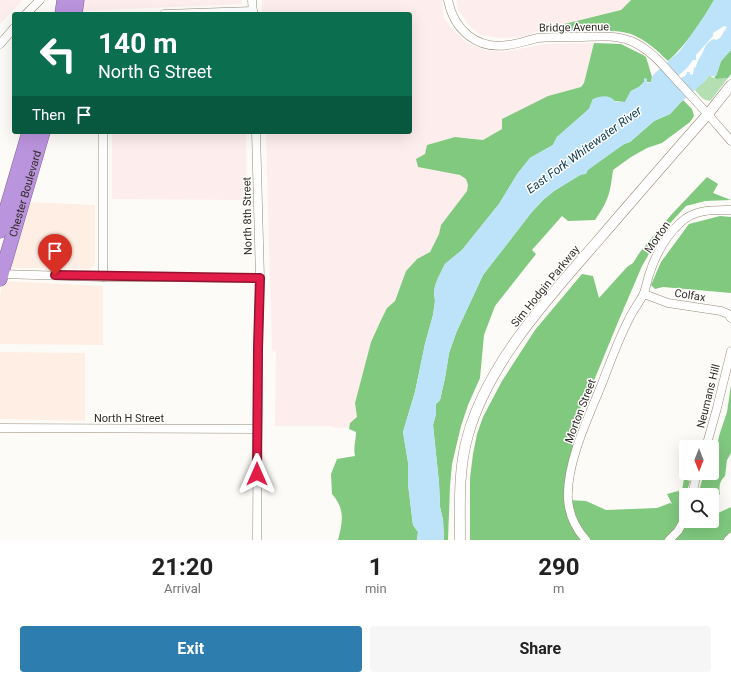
<!DOCTYPE html>
<html lang="en">
<head>
<meta charset="utf-8">
<style>
  :root { --surface:#fff; --page:#f6f6f6; --text:#222; --muted:#767676; --accent:#2d7daf }
  body { margin:0; font-family:Roboto,sans-serif; background:var(--page); color:var(--text); height:100vh; display:flex; flex-direction:column; font-size:15px; white-space:nowrap }
  * { box-sizing:border-box; margin:0 }
  p { font-size:13px; color:var(--muted) }
  .icon { flex:none; width:22px; height:22px; fill:none; stroke:currentColor; stroke-width:2; stroke-linecap:round; stroke-linejoin:round }
  .map { position:relative; height:540px; overflow:hidden }
  .sheet { display:flex; flex-direction:column; background:var(--surface); flex:1 }
  .sheet>* { flex:none }
  .banner { position:absolute; left:12px; top:12px; width:400px; height:122px; border-radius:4px; box-shadow:0 4px 16px #0002; background:#0b6e4f; color:#fff; overflow:hidden }
  .needle { width:26px; rotate:180deg }
  .controls { position:absolute; left:679px; top:440px; display:grid; gap:8px }
  .controls a { display:grid; place-items:center; width:40px; height:40px; border-radius:4px; background:var(--surface); box-shadow:0 4px 16px #0002; font-size:20px }
  .pin { position:absolute; display:grid; place-items:center; width:34px; height:34px; color:#fff; margin:-41px -17px; border-radius:50% 50% 50% 0; rotate:-45deg; box-shadow:0 0 4px #0007 }
  .pin .icon { rotate:45deg }
  .me { position:absolute; width:44px; margin:-22px; rotate:0deg; stroke-linejoin:round; filter:drop-shadow(0 0 3px #0008) }
  .turn { display:flex; align-items:center; gap:14px; height:84px; padding:0 20px; font-size:18px }
  .turn .icon { width:52px; height:52px; stroke-width:2.5 }
  .turn b { display:block; font-size:28px; line-height:34px }
  .then { display:flex; align-items:center; height:38px; padding:0 20px; background:#0003; gap:8px; font-size:15px }
  .eta { display:flex; justify-content:space-evenly; align-items:center; height:68px; text-align:center }
  .eta b { font-size:24px; font-weight:700; line-height:28px }
  .cta { display:flex; gap:8px; margin-top:auto; padding:8px 20px }
  .cta a { flex:1; height:46px; border-radius:4px; background:var(--accent); color:#fff; font-size:16px; font-weight:700; line-height:46px; text-align:center }
  .cta a+a { background:var(--page); color:var(--text) }
  .map>svg:first-child { display:block }
  .commercial { fill:#ffeee3 }
  .industrial { fill:#fdedec }
  .green { fill:#b4dfb2 }
  .forest { fill:#80c97f }
  .water { fill:#bce3f9; fill-rule:evenodd }
  .lines { fill:none; stroke-linecap:round; stroke-linejoin:round }
  .minor-casing { stroke:#968b78; stroke-width:9 }
  .tertiary-casing { stroke:#968b78; stroke-width:11 }
  .trunk-casing { stroke:#805f98; stroke-width:15 }
  .minor { stroke:#fff; stroke-width:8 }
  .tertiary { stroke:#fff; stroke-width:10 }
  .trunk { stroke:#bb94de; stroke-width:14 }
  .route-casing { stroke:#92132f; stroke-width:10 }
  .route { stroke:#e11d48; stroke-width:7 }
  .labels { text-anchor:middle; stroke-width:3; stroke-linejoin:round; paint-order:stroke }
  .street-label { font-size:11px; fill:#312c25; stroke:#fff }
  .water-label { font-size:12px; font-style:italic; fill:#073a4f; stroke:#fff }
</style>
</head>
<body>
<div class="map">
<svg width="731" height="540" viewBox="0 0 731 540">
  <rect width="100%" height="100%" fill="#fdfbf7"/>
  <!-- commercial -->
  <g class="commercial">
    <path d="M26,202L95,205V265L89,269L14,268L10,265Z"/>
    <path d="M6,281L103,286V345L0,344V298L2,285Z"/>
    <path d="M0,352L85,353V421L0,419Z"/>
  </g>
  <!-- industrial -->
  <g class="industrial">
    <path d="M0,0H23L0,24Z"/>
    <path d="M84,0H242V4L82,11Z"/>
    <path d="M262,0H442L443,17L453,30L466,42L484,50L502,52L545,44L594,43L584,83L581,87L548,96L502,119V129L483,140L455,137L427,145L425,154L442,171L460,175L466,179L468,185L467,191L441,225L439,234L430,252L417,259L406,271L395,301L387,308L381,320L371,342L355,403L357,417L350,423V427L335,428L329,426H275L276,352L272,351L266,132H410V14H262Z"/>
    <path d="M457,0H631L621,10L556,26V31L536,32L522,37L501,38L480,35L467,23L458,9Z"/>
    <path d="M112,132H246L247,200L112,199Z"/>
  </g>
  <!-- green -->
  <path class="green" d="M710,74V76L716,79L728,78L711,100C704,103 699,94 694,89L705,81Z"/>
  <!-- forest -->
  <g class="forest">
    <path d="M631,0H714C702,21 686,45 668,61C657,50 646,40 631,34C613,28 576,31 556,31V26L621,10Z"/>
    <path d="M594,43L621,44L643,55L646,57L652,77L651,82H644L639,87L631,91L625,102L593,99L589,109L557,137L553,145L530,158L518,173L499,204L462,250L445,264L438,278L435,286L434,293L435,301L433,315L425,344L415,392L403,432L408,462V484L413,525L418,532L417,540H338C343,521 345,509 332,494L331,474L337,459L355,456C353,448 356,441 356,432L349,429L350,423L357,417L355,403L371,342L381,320L387,308L395,301L406,271L417,259L430,252L439,234L441,225L467,191L468,185L466,179L460,175L418,167L416,159L425,154L427,145L455,137L483,140L502,129V119L548,96L581,87L584,83Z"/>
    <path d="M731,50V74L728,78L716,79L714,77L716,76L721,61Z"/>
    <path d="M683,100L692,109L694,116L690,122L662,143L647,148L631,157L613,170C610,193 609,200 595,220L568,221L562,216L532,250L536,254L495,306L484,335L480,378L468,405L461,426L452,464L450,486L448,540H444L443,520L440,507L439,483L433,425L436,414V404L440,400L445,378L449,353L456,333L483,275L531,213L543,200L554,191L580,175L586,173L587,170L624,144L630,142L654,121L670,114Z"/>
    <path d="M707,177L718,184L713,193L731,200L705,201L686,206L661,233L642,266L618,322L591,388L586,389L580,410L568,500L586,501L606,510L657,508L670,503L672,504L667,494L682,490L684,479L690,481L685,498L686,521H712V514H716L731,507V540H470V478L473,454L477,434L483,417L502,381L535,330L582,274L593,276L599,298L627,267L633,263L640,252L671,215Z"/>
    <path d="M720,216L731,217V293L663,287L655,289L651,285L661,262L689,224Z"/>
    <path d="M731,385V453L727,460L725,476C719,482 719,486 720,494L716,497H712V495H698L704,473H712V461L715,458L719,436L727,412Z"/>
  </g>
  <!-- water -->
  <path class="water" d="M714,0H731V50L721,61L716,76H710V74L705,81L680,103L670,114L654,121L630,142L624,144L588,170L586,174L580,175L554,191L543,200L531,213L483,275L456,333L449,353L445,378L440,400L436,404V414L433,425L439,483L440,507L443,520L444,540H417L418,532L413,525L408,484V462L403,432L415,392L425,344L433,315L435,301L434,293L435,286L438,278L445,264L462,250L499,204L518,173L530,158L553,145L557,137L589,109L593,99C601,96 609,94 616,102H625L631,91L639,87L644,82V78L647,79V83L651,82L652,77L655,73L680,51L707,12ZM724,26L727,27L720,38L716,40L714,39C705,43 706,46 702,54C699,59 697,61 696,67L694,68L693,74L690,75V72H687L686,75L680,79L678,76L687,68L693,60H696V55L713,36V33Z"/>
  <g class="lines">
    <defs>
      <g id="minor">
        <path d="M252,0L253,14"/>
        <path d="M448,0C454,30 477,50 508,45C518,44 528,40 538,38C550,37 562,37 574,37C593,37 613,34 631,41C652,50 665,68 681,85C698,103 715,122 731,141"/>
        <path d="M26,14L40,0"/>
        <path d="M164,14L253,11"/>
        <path d="M0,44L14,28"/>
        <path d="M256,132L260,278L258,349L257,540"/>
        <path d="M0,274L103,277L260,278"/>
        <path d="M103,277V132"/>
        <path d="M644,294L668,303L721,311L728,314L731,318"/>
        <path d="M0,428L257,429"/>
        <path d="M706,447L717,408L731,351"/>
        <path d="M692,495L697,473"/>
        <path d="M586,540C576,529 569,514 568,499C566,464 588,418 601,386C610,363 618,340 629,319C633,310 639,303 643,295C646,289 647,281 649,275C655,256 665,237 680,223C694,209 712,210 731,210"/>
        <path d="M669,540L678,531L686,517"/>
        <path d="M728,540L731,537"/>
      </g>
      <path id="tertiary" d="M460,540C460,505 458,469 468,435C488,364 547,299 595,244C632,201 670,157 708,114L731,85"/>
      <g id="trunk">
        <path d="M62,14L64,0"/>
        <path d="M75,14L77,0"/>
        <path d="M0,231L29,132"/>
        <path id="s1" d="M0,279L43,132"/>
      </g>
    </defs>
    <!-- minor casing -->
    <use href="#minor" class="minor-casing"/>
    <!-- tertiary casing -->
    <use href="#tertiary" class="tertiary-casing"/>
    <!-- trunk casing -->
    <use href="#trunk" class="trunk-casing"/>
    <!-- minor -->
    <use href="#minor" class="minor"/>
    <!-- tertiary -->
    <use href="#tertiary" class="tertiary"/>
    <!-- trunk -->
    <use href="#trunk" class="trunk"/>
  </g>
  <g class="lines">
    <defs>
      <path id="route" d="M55,275L260,278L258,349L257,474"/>
    </defs>
    <!-- route casing -->
    <use href="#route" class="route-casing"/>
    <!-- route -->
    <use href="#route" class="route"/>
  </g>
  <g class="labels">
    <!-- street labels -->
    <g class="street-label">
      <text transform="translate(574 27) rotate(-1)" y="4">Bridge Avenue</text>
      <text dy="4" stroke="none"><textPath href="#s1" startOffset="89">Chester Boulevard</textPath></text>
      <text transform="translate(247 216) rotate(-91)" y="4">North 8th Street</text>
      <text transform="translate(657 237) rotate(-56)" y="4">Morton</text>
      <text transform="translate(545 286) rotate(-51)" y="4">Sim Hodgin Parkway</text>
      <text transform="translate(690 295) rotate(9)" y="4">Colfax</text>
      <text transform="translate(708 396) rotate(-76)" y="4">Neumans Hill</text>
      <text transform="translate(580 411) rotate(-69)" y="4">Morton Street</text>
      <text x="129" y="422">North H Street</text>
    </g>
    <!-- water labels -->
    <g class="water-label">
      <text transform="translate(584 150) rotate(-36)" y="4">East Fork Whitewater River</text>
    </g>
  </g>
</svg>
<div class="controls">
<a><svg class="needle" viewBox="-14 -14 28 28"><path d="M0-13l5 13h-10z" fill="#e53935"/><path d="M0 13l5-13h-10z" fill="#767676"/></svg></a>
<a><svg class="icon" aria-label="search" viewBox="0 0 24 24"><circle cx="10" cy="10" r="6"/><path d="M15 15l6 6"/></svg></a>
</div>
<div class="pin" style="left:55px;top:275px;background:#d93025"><svg class="icon" aria-label="arrive" viewBox="0 0 24 24"><path d="M6 21V4h12l-3 4 3 4H6"/></svg></div>
<svg class="me" style="left:257px;top:474px" viewBox="-20 -20 40 40"><path d="M0-17L14 15 0 8-14 15z" fill="#e11d48" stroke="#fff" stroke-width="4"/></svg>
<div class="banner">
<div class="turn"><svg class="icon" aria-label="left" viewBox="0 0 24 24"><path d="M17 20v-9H6M10 6l-5 5 5 5"/></svg><div><b>140 m</b>North G Street</div></div>
<div class="then">Then<svg class="icon" aria-label="arrive" viewBox="0 0 24 24"><path d="M6 21V4h12l-3 4 3 4H6"/></svg></div>
</div>
</div>
<section class="sheet">
<div class="eta">
<div><b>21:20</b><p>Arrival</p></div>
<div><b>1</b><p>min</p></div>
<div><b>290</b><p>m</p></div>
</div>
<div class="cta"><a>Exit</a><a>Share</a></div>
</section>
</body>
</html>
